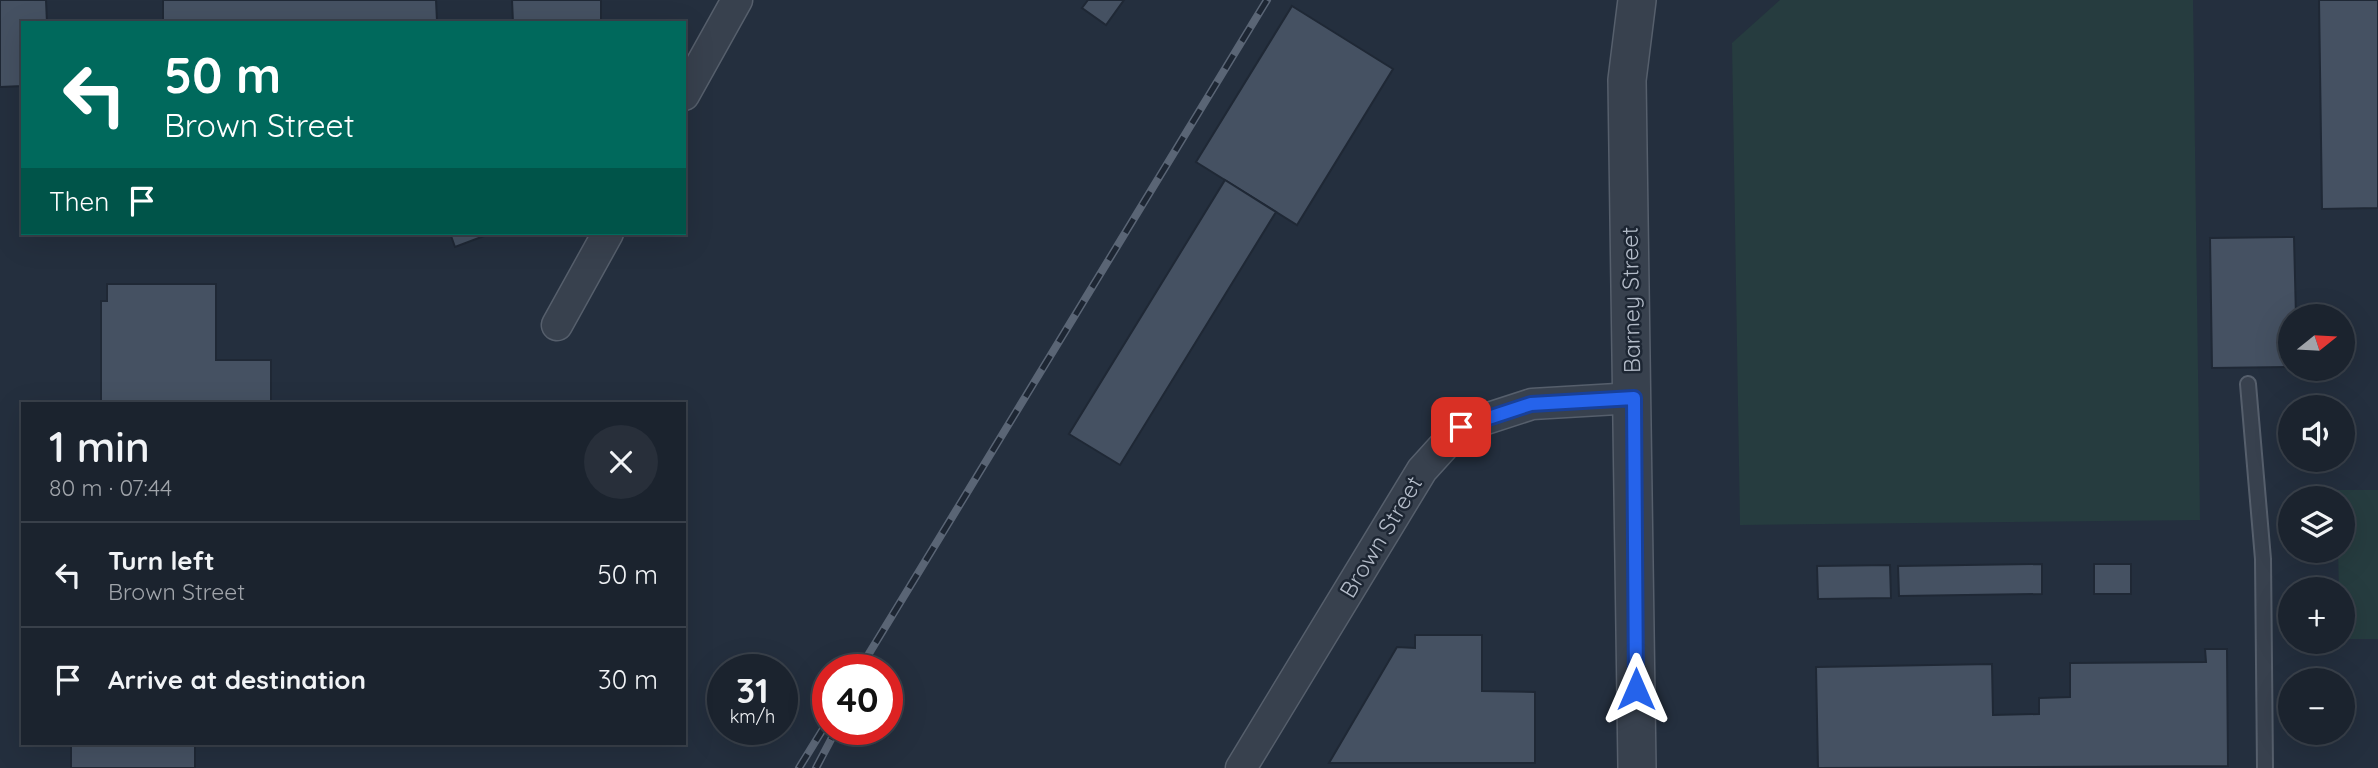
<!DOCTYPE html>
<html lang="en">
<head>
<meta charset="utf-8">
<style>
  :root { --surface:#1b232e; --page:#282f3a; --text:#f1f3f6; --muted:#a0a4aa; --line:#39404a }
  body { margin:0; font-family:Quicksand,sans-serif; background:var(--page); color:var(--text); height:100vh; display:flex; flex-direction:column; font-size:26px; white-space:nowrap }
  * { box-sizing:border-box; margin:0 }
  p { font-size:23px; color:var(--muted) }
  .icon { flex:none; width:38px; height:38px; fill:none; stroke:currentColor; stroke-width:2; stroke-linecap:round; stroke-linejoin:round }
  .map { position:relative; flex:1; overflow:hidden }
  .sheet { position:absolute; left:21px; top:402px; width:665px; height:343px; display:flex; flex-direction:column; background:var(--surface); border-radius:0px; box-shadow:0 7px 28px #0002,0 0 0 2px var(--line) }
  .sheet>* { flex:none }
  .banner { position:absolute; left:21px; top:21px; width:665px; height:214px; border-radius:0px; box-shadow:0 7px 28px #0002,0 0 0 2px var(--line); background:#00695c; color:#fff; overflow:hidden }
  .needle { width:46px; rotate:72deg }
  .fabs { position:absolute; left:2278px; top:304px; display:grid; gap:14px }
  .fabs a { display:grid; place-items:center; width:77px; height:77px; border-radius:50%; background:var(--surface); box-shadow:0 7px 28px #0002,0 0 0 2px var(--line); font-size:35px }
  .speed { position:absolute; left:707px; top:654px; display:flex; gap:14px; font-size:35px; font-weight:700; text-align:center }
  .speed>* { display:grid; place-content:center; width:91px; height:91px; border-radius:50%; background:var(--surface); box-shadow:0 7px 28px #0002,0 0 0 2px var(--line); line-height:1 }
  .speed small { font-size:18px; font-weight:400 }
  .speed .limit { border:10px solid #d22; background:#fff; color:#111 }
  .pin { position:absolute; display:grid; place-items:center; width:60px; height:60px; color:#fff; margin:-30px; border-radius:14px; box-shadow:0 4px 10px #0006 }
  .me { position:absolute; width:77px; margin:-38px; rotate:0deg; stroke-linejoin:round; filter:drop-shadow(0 0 5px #0008) }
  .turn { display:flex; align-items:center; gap:24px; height:147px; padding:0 28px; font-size:32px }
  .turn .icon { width:91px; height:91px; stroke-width:2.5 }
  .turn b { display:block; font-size:49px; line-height:60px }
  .then { display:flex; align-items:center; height:66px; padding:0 28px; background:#0003; gap:14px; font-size:26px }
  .round { display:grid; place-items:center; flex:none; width:74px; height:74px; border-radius:37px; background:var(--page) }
  .overview { display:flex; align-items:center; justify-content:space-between; height:119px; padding:0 28px }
  h1 { font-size:42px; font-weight:600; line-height:52px }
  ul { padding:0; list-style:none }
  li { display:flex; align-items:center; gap:21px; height:105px; padding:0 28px; border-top:2px solid var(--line) }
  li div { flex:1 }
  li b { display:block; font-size:26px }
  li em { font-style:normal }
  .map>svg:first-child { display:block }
  .green { fill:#263c3f }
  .building { fill:#455162; stroke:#1f2835; stroke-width:2 }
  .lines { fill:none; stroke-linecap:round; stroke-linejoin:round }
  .service-casing { stroke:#565f6c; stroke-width:18 }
  .minor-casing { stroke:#565f6c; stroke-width:33 }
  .tertiary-casing { stroke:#565f6c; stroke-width:40 }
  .service { stroke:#38414e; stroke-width:14 }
  .minor { stroke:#38414e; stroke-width:30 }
  .tertiary { stroke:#38414e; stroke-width:37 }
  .rail-casing { stroke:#5a6575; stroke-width:8 }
  .rail { stroke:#1d2633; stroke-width:5; stroke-dasharray:16; stroke-linecap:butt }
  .route-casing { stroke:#184099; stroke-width:18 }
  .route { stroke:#2563eb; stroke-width:12 }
  .labels { text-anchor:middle; stroke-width:5; stroke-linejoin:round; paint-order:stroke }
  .street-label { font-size:23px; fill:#b4bcc9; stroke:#1d2633 }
</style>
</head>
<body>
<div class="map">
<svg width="2378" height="768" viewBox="0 0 2378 768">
  <rect width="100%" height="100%" fill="#242f3e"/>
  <!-- green -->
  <g class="green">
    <path d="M1780,0H2193L2200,520L1740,525L1732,43Z"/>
    <path d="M2337,490H2378V639H2343V590H2339L2338,551H2343V499H2337Z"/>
  </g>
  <!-- building -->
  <g class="building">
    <path d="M0,0H46L47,23H23V86L0,87Z"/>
    <path d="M163,0H436L437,21L163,23Z"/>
    <path d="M512,0H601V23H513Z"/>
    <path d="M1088,0H1124L1106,25L1082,8Z"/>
    <path d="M2319,0H2378V208L2322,209Z"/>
    <path d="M1292,6L1393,69L1297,225L1196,162Z"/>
    <path d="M1225,180L1276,212L1120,465L1069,434Z"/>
    <path d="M450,233H492L455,247Z"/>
    <path d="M2294,237L2296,317H2291V367L2212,368L2210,238Z"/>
    <path d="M107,284H216V360H271V404H101V301H107Z"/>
    <path d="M2042,564V594L1899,596L1898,566Z"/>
    <rect x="2094" y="564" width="37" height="30"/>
    <path d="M1890,565L1891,598L1818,599L1817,566Z"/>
    <path d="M1415,635H1482V691L1535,692V763H1329L1397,647L1415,648Z"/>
    <path d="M2205,649H2227L2228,766L1818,768L1816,667L1992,664L1993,715L2039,714V698L2070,697V663L2206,662Z"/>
    <rect x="71" y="744" width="124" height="24"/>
  </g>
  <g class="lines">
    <defs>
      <path id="service" d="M2248,384L2263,559L2265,768"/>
      <g id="minor">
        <path d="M684,95L737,0"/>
        <path d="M557,325L608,233"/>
        <path d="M1241,768L1422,470L1461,427L1532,404L1634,398"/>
      </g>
      <path id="tertiary" d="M1637,768L1627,80L1637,0"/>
    </defs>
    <!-- service casing -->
    <use href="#service" class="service-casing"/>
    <!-- minor casing -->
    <use href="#minor" class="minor-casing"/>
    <!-- tertiary casing -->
    <use href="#tertiary" class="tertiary-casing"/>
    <!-- service -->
    <use href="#service" class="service"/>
    <!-- minor -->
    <use href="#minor" class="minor"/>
    <!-- tertiary -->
    <use href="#tertiary" class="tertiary"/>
    <defs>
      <g id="rail">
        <path d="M859,670L1267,0"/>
        <path d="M799,768L828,721"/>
        <path d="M816,768L836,730"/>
      </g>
    </defs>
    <!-- rail casing -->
    <use href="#rail" class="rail-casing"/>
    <!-- rail -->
    <use href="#rail" class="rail"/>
  </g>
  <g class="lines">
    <defs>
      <path id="route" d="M1461,427L1531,404L1634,398L1636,689"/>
    </defs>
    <!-- route casing -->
    <use href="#route" class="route-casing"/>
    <!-- route -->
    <use href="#route" class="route"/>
  </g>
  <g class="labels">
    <!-- street labels -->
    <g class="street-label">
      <text transform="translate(1631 300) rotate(-91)" y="8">Barney Street</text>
      <text transform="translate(1381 537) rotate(-59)" y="8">Brown Street</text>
    </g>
  </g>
</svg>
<div class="fabs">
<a><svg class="needle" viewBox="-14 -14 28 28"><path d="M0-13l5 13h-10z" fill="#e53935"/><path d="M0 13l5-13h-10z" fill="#a0a4aa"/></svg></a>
<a><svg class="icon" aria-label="sound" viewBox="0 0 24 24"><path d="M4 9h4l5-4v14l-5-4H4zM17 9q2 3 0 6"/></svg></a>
<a><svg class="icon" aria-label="layers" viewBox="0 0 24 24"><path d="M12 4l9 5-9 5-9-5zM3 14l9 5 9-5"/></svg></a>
<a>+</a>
<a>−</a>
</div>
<div class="speed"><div>31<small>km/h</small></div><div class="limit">40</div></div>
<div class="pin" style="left:1461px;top:427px;background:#d93025"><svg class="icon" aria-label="arrive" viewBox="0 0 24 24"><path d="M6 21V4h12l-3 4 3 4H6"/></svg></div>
<svg class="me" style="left:1636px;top:689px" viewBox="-20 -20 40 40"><path d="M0-17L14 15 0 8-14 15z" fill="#2563eb" stroke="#fff" stroke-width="4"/></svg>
<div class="banner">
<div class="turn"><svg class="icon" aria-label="left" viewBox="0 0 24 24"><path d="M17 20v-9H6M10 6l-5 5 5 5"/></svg><div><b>50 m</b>Brown Street</div></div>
<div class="then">Then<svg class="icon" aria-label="arrive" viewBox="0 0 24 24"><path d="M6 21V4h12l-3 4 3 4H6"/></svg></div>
</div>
<section class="sheet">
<div class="overview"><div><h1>1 min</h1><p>80 m · 07:44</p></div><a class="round"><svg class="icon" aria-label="close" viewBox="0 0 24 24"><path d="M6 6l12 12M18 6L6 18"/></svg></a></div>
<ul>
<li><svg class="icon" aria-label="left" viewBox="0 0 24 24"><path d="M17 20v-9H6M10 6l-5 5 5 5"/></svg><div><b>Turn left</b><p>Brown Street</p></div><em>50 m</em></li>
<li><svg class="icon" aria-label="arrive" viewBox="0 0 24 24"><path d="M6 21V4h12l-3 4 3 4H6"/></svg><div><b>Arrive at destination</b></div><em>30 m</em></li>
</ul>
</section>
</div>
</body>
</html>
